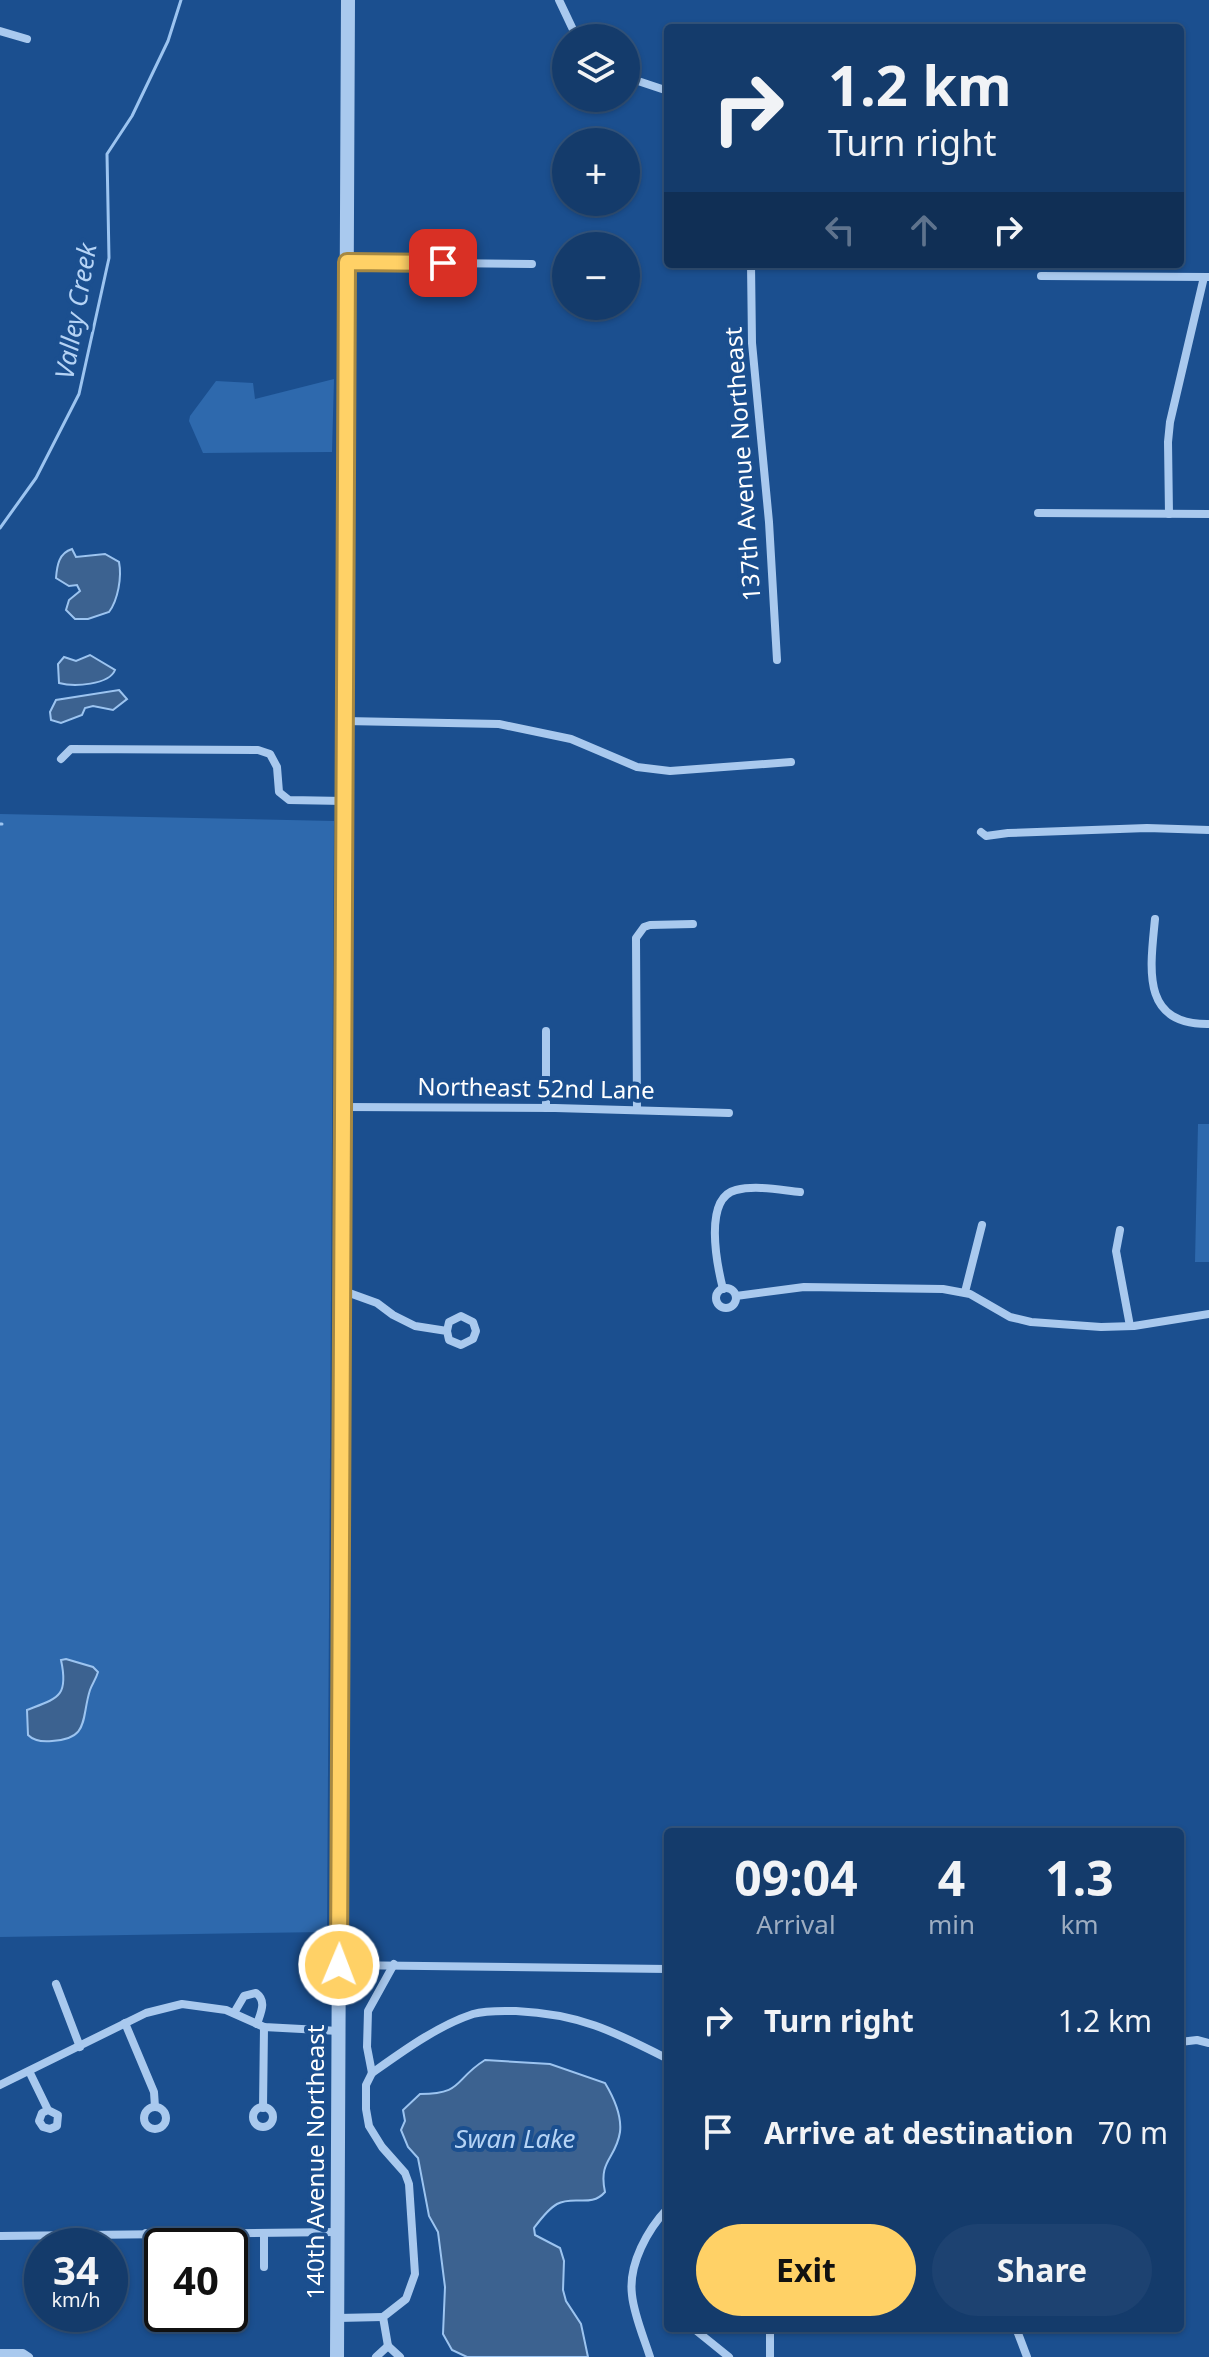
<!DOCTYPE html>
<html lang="en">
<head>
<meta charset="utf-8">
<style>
  :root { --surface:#143b6b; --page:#1d4271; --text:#f1f3f6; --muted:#9dadc1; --line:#33557e; --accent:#ffd166 }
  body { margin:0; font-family:"Noto Sans",sans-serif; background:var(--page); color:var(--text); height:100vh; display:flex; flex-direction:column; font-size:30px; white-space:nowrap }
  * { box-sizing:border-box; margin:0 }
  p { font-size:26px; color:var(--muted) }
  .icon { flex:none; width:44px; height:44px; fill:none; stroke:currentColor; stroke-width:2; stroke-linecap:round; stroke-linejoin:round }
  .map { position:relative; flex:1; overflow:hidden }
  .drawer { position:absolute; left:664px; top:1828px; width:520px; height:504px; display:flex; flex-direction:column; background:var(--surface); border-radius:8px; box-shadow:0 2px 6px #0004,0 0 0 2px var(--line) }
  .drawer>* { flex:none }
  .guide { position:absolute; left:664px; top:24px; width:520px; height:244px; border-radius:8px; box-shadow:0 2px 6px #0004,0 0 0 2px var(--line); background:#143b6b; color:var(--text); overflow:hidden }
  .buttons { position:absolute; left:552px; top:24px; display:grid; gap:16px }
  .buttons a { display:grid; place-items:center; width:88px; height:88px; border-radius:50%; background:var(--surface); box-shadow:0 2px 6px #0004,0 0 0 2px var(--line); font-size:40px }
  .speed { position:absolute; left:24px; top:2228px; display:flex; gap:16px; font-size:40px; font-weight:700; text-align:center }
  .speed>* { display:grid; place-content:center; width:104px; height:104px; border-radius:50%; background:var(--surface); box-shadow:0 2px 6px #0004,0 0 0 2px var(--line); line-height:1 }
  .speed small { font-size:20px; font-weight:400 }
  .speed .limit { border:4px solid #111; border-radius:12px; background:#fff; color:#111 }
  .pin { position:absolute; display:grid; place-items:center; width:68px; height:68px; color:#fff; margin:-34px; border-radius:16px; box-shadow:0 4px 12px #0006 }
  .me { position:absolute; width:88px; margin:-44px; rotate:1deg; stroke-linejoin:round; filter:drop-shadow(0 0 6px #0008) }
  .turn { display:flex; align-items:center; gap:28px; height:168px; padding:0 32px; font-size:36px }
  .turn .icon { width:104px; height:104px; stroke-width:2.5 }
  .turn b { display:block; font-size:56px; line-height:68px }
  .lanes { display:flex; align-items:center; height:76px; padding:0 32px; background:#0003; justify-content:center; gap:40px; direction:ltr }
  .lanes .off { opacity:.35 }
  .eta { display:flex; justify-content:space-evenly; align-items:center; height:136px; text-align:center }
  .eta b { font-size:48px; font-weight:700; line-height:56px }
  .button { display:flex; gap:16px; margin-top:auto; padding:16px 32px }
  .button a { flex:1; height:92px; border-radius:48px; background:var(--accent); color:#111; font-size:32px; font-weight:700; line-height:92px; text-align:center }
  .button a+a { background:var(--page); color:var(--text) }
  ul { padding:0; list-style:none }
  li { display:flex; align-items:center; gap:24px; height:112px; padding:0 32px }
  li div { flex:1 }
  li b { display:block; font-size:30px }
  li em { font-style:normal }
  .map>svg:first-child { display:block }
  .green { fill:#2e69ad }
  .water { fill:#3c6290; stroke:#9cc4f0; stroke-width:2 }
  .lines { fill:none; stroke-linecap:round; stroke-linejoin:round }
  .stream { stroke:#9cc4f0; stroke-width:3 }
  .minor { stroke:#a9c9ee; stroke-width:8 }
  .tertiary { stroke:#a9c9ee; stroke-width:14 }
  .route-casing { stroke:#a68842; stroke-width:20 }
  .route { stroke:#ffd166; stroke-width:14 }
  .labels { text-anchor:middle; stroke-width:8; stroke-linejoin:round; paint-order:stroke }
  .street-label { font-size:24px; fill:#fff; stroke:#1b4f8f }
  .water-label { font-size:26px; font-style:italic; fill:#b5d3f5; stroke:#1b4f8f }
</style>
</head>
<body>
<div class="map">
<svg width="1209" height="2357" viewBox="0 0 1209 2357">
  <rect width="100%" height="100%" fill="#1b4f8f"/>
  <!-- green -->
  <g class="green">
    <path d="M334,379L332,452L203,453L189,421L190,416L216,381L253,383L255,399Z"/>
    <path d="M0,814L334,821L327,1932L0,1937Z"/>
    <path d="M1198,1124H1209V1262H1195Z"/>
  </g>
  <!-- water -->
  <g class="water">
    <path d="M72,549L76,557L105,554L119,562C122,577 118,600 109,612L88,619H75L66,610L69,600L80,591L77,585L69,586L56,578C57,565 59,553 72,549Z"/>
    <path d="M90,655L115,670C109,685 74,687 59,683L58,664L64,657L76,661Z"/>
    <path d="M119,690L127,699L113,710L93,706L85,708L82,715L61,723L51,720L50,712L56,700Z"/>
    <path d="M66,1659L93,1667L98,1672C96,1679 92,1684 90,1690C81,1718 90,1739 52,1741C42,1742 34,1741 28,1735L27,1710C58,1698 69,1697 61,1660Z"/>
    <path d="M485,2060L550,2064L605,2083C614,2098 622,2115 620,2132C616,2159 598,2160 605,2192C591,2208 574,2195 557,2204C548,2209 540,2220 534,2228L535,2235L560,2248L564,2261L563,2290L566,2301L581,2324L588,2357H467L452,2350L443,2334L445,2287L438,2232L429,2216L418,2158L408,2147L401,2130L405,2121L403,2110L420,2094C464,2094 453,2080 485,2060Z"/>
  </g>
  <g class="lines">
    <!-- stream -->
    <g class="stream">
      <path d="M0,528L36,478L79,394L109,258L107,154L132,116L168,41L181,0"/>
      <path d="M0,824H2"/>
    </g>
    <!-- minor -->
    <g class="minor">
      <path d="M559,0L577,38"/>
      <path d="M0,31L27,39"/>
      <path d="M626,77L668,91"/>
      <path d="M347,262L532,264"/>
      <path d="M751,264L752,343L769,522L777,660"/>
      <path d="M1041,276L1208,277"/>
      <path d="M1038,513L1209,514"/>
      <path d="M1169,514L1168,442L1170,422L1204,277"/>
      <path d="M345,721L499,724L571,739L637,767L670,771L791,762"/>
      <path d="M61,759L71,749L258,750L270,754L277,767L279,792L289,800L344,801"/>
      <path d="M981,832L986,836L1008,833L1147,828L1209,830"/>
      <path d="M1155,919C1150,970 1141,1025 1209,1024"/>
      <path d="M343,1107L555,1108L729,1113"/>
      <path d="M546,1108V1031"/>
      <path d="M637,1110L636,938L644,927L650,925L693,924"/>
      <path d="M1120,1230L1116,1251L1130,1326"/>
      <circle cx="726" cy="1298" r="10"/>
      <path d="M723,1289C717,1265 703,1198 736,1190C756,1185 780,1190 800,1192"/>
      <path d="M341,1290L377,1303L393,1315L415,1326L447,1331L449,1322L461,1316L473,1322L476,1331L473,1339L461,1345L449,1340L447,1331"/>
      <path d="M965,1292L982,1225"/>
      <path d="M736,1296L804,1287L943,1289L970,1294L1010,1317L1031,1322L1101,1327L1134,1326L1209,1314"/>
      <path d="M339,1965L668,1969"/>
      <path d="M56,1984L80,2047"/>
      <path d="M234,2013L244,1996L256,1993C267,2001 261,2012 257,2024"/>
      <path d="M125,2023L154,2092L155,2107"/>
      <path d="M1180,2042L1197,2040L1209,2043"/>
      <path d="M30,2073L48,2110L58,2115L57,2126L50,2129L43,2127L39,2121L42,2113L48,2110"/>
      <path d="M372,2073C403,2051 437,2026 473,2014C487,2010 503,2011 516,2011C580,2014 613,2031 668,2059"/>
      <path d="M0,2085L146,2013L182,2004L226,2010L264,2027L339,2031"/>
      <circle cx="263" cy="2117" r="10"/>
      <circle cx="155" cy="2118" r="11"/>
      <path d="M263,2108L264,2027"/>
      <path d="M0,2236L338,2232"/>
      <path d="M264,2267V2233"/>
      <path d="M146,2270V2233"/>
      <path d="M338,2318L383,2317"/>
      <path d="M693,2328L729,2357"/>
      <path d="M770,2328V2357"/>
      <path d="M1016,2328L1027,2357"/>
      <path d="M388,2346L383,2317L406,2299L415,2274L409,2184L405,2173L382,2147L369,2126L366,2109V2085L372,2073L367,2047L368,2011L394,1964"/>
      <path d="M388,2346L400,2357"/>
      <path d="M0,2353H23L29,2357"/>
      <path d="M376,2357L388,2346"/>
      <path d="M650,2357C644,2338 634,2315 632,2295C628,2264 648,2229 668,2208"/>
    </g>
    <!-- tertiary -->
    <path class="tertiary" d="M337,2357L348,0"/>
  </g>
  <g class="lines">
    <defs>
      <path id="route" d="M339,1965L347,262L443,263"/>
    </defs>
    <!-- route casing -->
    <use href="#route" class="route-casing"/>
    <!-- route -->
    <use href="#route" class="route"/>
  </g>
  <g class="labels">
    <!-- street labels -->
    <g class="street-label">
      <text transform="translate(743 464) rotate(-94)" y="8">137th Avenue Northeast</text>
      <text transform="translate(536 1089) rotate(1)" y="8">Northeast 52nd Lane</text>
      <text transform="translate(316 2162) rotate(-90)" y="8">140th Avenue Northeast</text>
    </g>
    <!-- water labels -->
    <g class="water-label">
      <text transform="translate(76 311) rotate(-80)" y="9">Valley Creek</text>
      <text x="515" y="2148">Swan Lake</text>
    </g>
  </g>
</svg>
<div class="buttons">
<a><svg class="icon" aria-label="layers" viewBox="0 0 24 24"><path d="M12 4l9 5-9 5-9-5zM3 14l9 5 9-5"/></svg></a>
<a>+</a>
<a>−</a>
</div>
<div class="speed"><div>34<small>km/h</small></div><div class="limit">40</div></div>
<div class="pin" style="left:443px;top:263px;background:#d93025"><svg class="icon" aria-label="arrive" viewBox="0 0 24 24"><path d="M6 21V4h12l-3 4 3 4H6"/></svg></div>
<svg class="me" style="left:339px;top:1965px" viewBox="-20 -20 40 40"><circle r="17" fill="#ffd166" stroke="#fff" stroke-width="3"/><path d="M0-11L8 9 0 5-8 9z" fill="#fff"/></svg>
<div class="guide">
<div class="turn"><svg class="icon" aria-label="right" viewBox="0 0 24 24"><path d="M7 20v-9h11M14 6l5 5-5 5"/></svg><div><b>1.2 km</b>Turn right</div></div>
<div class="lanes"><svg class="icon off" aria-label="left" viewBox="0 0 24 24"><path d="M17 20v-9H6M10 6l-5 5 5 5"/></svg><svg class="icon off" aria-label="ahead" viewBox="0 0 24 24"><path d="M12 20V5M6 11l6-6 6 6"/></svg><svg class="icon" aria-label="right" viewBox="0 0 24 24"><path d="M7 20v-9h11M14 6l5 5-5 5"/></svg></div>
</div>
<section class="drawer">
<div class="eta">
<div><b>09:04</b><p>Arrival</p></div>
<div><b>4</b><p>min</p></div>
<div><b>1.3</b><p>km</p></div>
</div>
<ul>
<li><svg class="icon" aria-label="right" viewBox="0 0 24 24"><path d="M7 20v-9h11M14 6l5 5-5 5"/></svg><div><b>Turn right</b></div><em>1.2 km</em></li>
<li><svg class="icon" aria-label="arrive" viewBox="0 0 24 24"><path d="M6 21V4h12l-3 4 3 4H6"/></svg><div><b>Arrive at destination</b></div><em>70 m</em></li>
</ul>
<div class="button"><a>Exit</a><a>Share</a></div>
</section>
</div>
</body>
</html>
